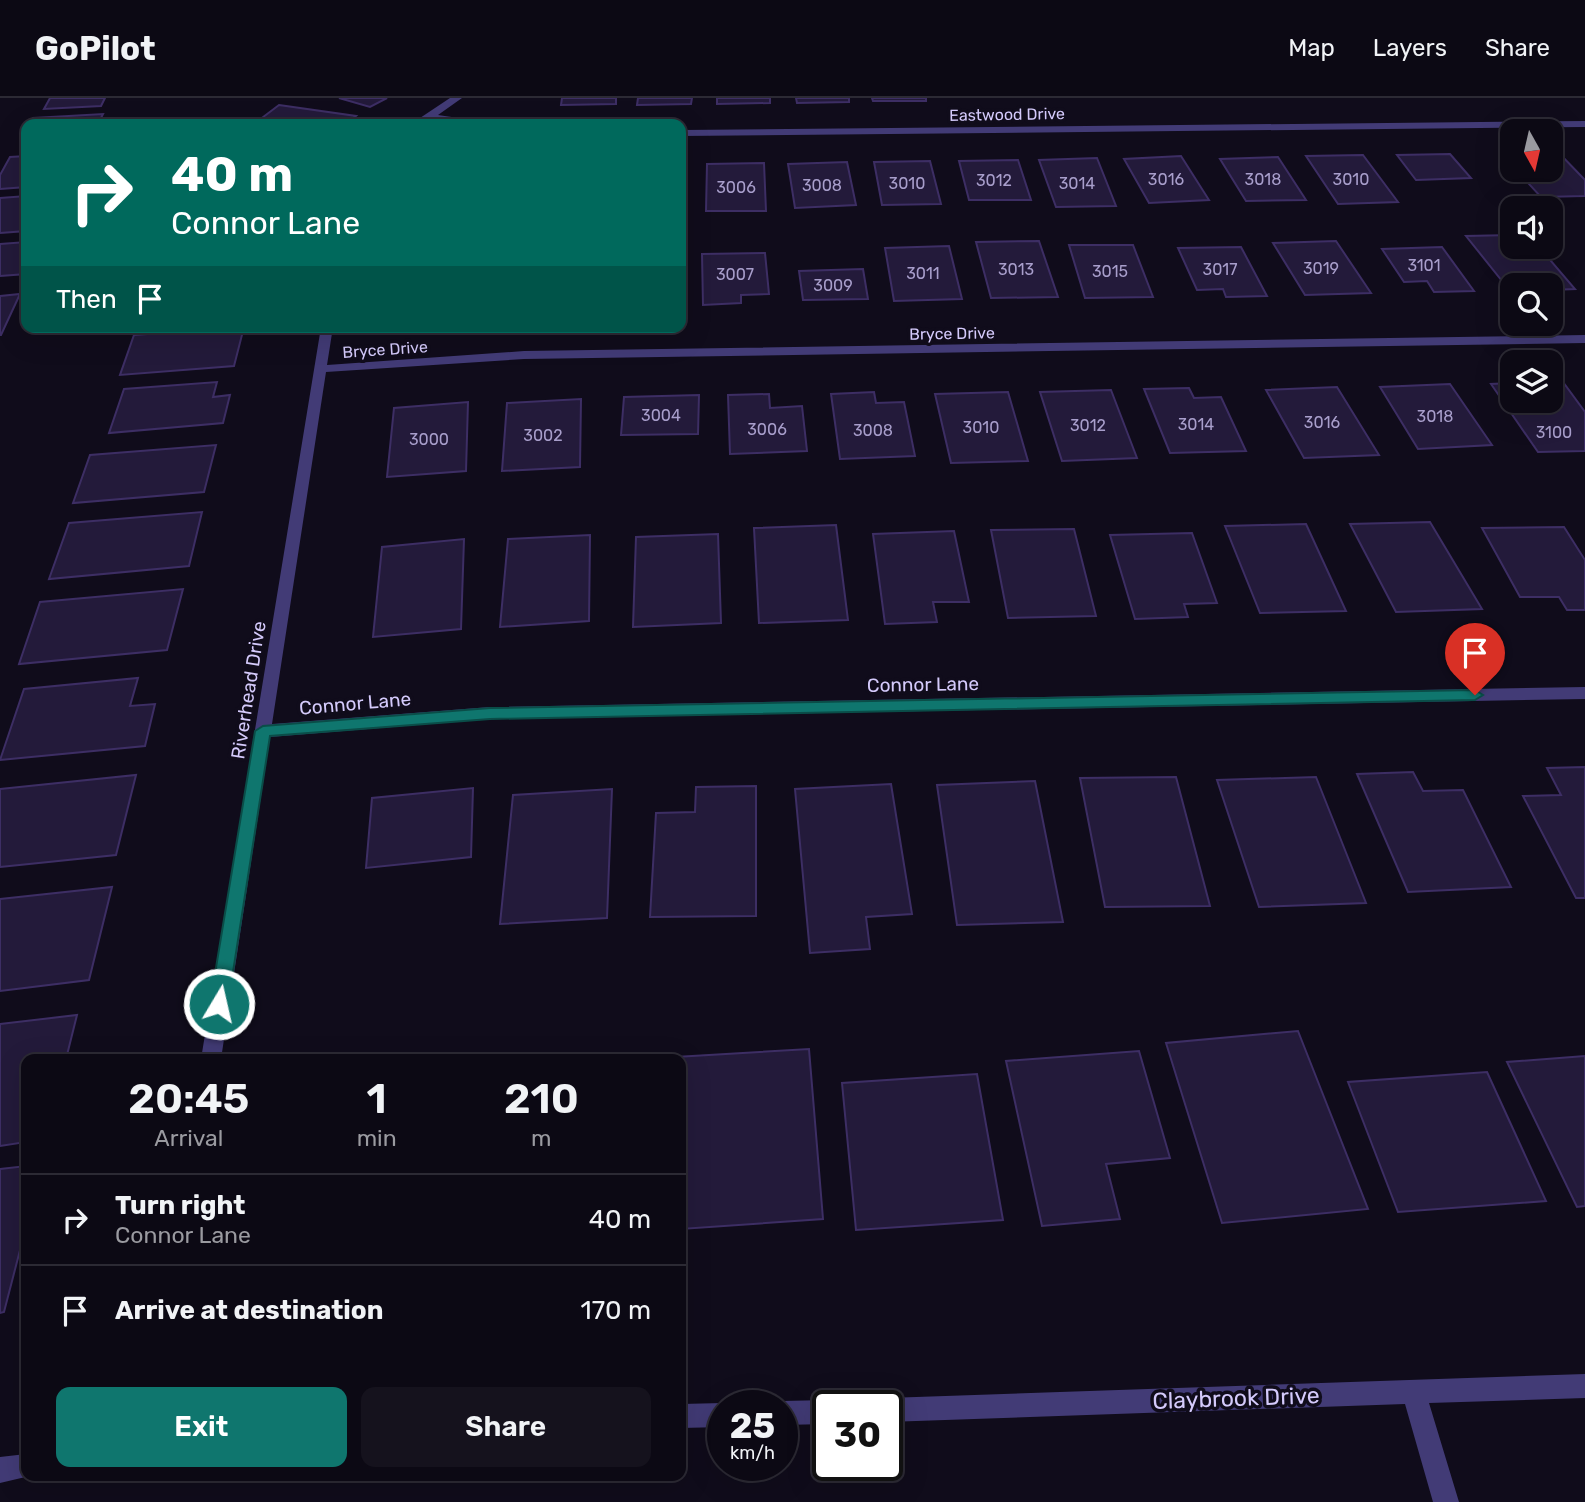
<!DOCTYPE html>
<html lang="en">
<head>
<meta charset="utf-8">
<style>
  :root { --surface:#0c0914; --page:#15121d; --text:#f1f3f6; --muted:#9a9aa0; --line:#2c2a34; --accent:#0f766e }
  body { margin:0; font-family:Rubik,sans-serif; background:var(--page); color:var(--text); height:100vh; display:flex; flex-direction:column; font-size:26px; white-space:nowrap }
  * { box-sizing:border-box; margin:0 }
  p { font-size:23px; color:var(--muted) }
  .icon { flex:none; width:38px; height:38px; fill:none; stroke:currentColor; stroke-width:2; stroke-linecap:round; stroke-linejoin:round }
  .map { position:relative; flex:1; overflow:hidden }
  .side { position:absolute; left:21px; top:956px; width:665px; height:427px; display:flex; flex-direction:column; background:var(--surface); border-radius:14px; box-shadow:0 7px 28px #0002,0 0 0 2px var(--line) }
  .side>* { flex:none }
  .guide { position:absolute; left:21px; top:21px; width:665px; height:214px; border-radius:14px; box-shadow:0 7px 28px #0002,0 0 0 2px var(--line); background:#00695c; color:#fff; overflow:hidden }
  .needle { width:46px; rotate:172deg }
  .tools { position:absolute; left:1500px; top:21px; display:grid; gap:14px }
  .tools a { display:grid; place-items:center; width:63px; height:63px; border-radius:14px; background:var(--surface); box-shadow:0 7px 28px #0002,0 0 0 2px var(--line); font-size:35px }
  .speed { position:absolute; left:707px; top:1292px; display:flex; gap:14px; font-size:35px; font-weight:700; text-align:center }
  .speed>* { display:grid; place-content:center; width:91px; height:91px; border-radius:50%; background:var(--surface); box-shadow:0 7px 28px #0002,0 0 0 2px var(--line); line-height:1 }
  .speed small { font-size:18px; font-weight:400 }
  .speed .limit { border:4px solid #111; border-radius:10px; background:#fff; color:#111 }
  .pin { position:absolute; display:grid; place-items:center; width:60px; height:60px; color:#fff; margin:-72px -30px; border-radius:50% 50% 50% 0; rotate:-45deg; box-shadow:0 0 7px #0007 }
  .pin .icon { rotate:45deg }
  .me { position:absolute; width:77px; margin:-38px; rotate:9deg; stroke-linejoin:round; filter:drop-shadow(0 0 5px #0008) }
  .turn { display:flex; align-items:center; gap:24px; height:147px; padding:0 35px; font-size:32px }
  .turn .icon { width:91px; height:91px; stroke-width:2.5 }
  .turn b { display:block; font-size:49px; line-height:60px }
  .then { display:flex; align-items:center; height:66px; padding:0 35px; background:#0003; gap:14px; font-size:26px }
  .eta { display:flex; justify-content:space-evenly; align-items:center; height:119px; text-align:center }
  .eta b { font-size:42px; font-weight:600; line-height:49px }
  .action { display:flex; gap:14px; margin-top:auto; padding:14px 35px }
  .action a { flex:1; height:80px; border-radius:14px; background:var(--accent); color:#fff; font-size:28px; font-weight:600; line-height:80px; text-align:center }
  .action a+a { background:var(--page); color:var(--text) }
  ul { padding:0; list-style:none }
  li { display:flex; align-items:center; gap:21px; height:91px; padding:0 35px; border-top:2px solid var(--line) }
  li div { flex:1 }
  li b { display:block; font-size:26px }
  li em { font-style:normal }
  header { display:flex; align-items:center; gap:42px; box-sizing:border-box; height:98px; padding:0 35px; background:var(--surface); border-bottom:2px solid var(--line) }
  header strong { font-size:33px }
  nav { display:flex; gap:38px; margin-inline-start:auto; font-size:24px }
  .map>svg:first-child { display:block }
  .building { fill:#231a3a; stroke:#3d2e64; stroke-width:2 }
  .lines { fill:none; stroke-linecap:round; stroke-linejoin:round }
  .minor { fill:#423b76; fill-rule:evenodd }
  .route { fill:#0f766e; stroke:#0a4d48; stroke-width:2 }
  .labels { text-anchor:middle; stroke-width:7; stroke-linejoin:round; paint-order:stroke }
  .far-street-label { font-size:16px; fill:#d4cafb; stroke:#100c1b }
  .number-label { font-size:16px; fill:#a89ecb }
  .street-label { font-size:19px; fill:#d4cafb; stroke:#100c1b }
  .near-street-label { font-size:23px; fill:#d4cafb; stroke:#100c1b }
</style>
</head>
<body>
<header>
<strong>GoPilot</strong>
<nav><a>Map</a><a>Layers</a><a>Share</a></nav>
</header>
<div class="map">
<svg width="1585" height="1404" viewBox="0 0 1585 1404">
  <rect width="100%" height="100%" fill="#100c1b"/>
  <!-- building -->
  <g class="building">
    <path d="M50,0H105L101,8L44,11Z"/>
    <path d="M339,0H387L370,9Z"/>
    <path d="M562,0H616V6L561,7Z"/>
    <path d="M638,0H692L691,6L637,7Z"/>
    <path d="M717,0H770V5L717,6Z"/>
    <path d="M796,0H849V4L797,5Z"/>
    <path d="M872,0H926V3H873Z"/>
    <path d="M279,7L356,18L346,26H254Z"/>
    <path d="M103,16L98,26H30L33,20Z"/>
    <path d="M1550,54H1558L1585,82V98L1541,99L1516,72H1550Z"/>
    <path d="M1450,56L1471,80L1416,82L1397,57Z"/>
    <path d="M1363,57L1398,104L1338,106L1306,58Z"/>
    <path d="M26,58V89L0,91V77L10,59Z"/>
    <path d="M1181,58L1209,102L1149,105L1124,61Z"/>
    <path d="M1278,59L1306,102L1246,103L1220,61Z"/>
    <path d="M1097,60L1116,108L1056,109L1039,62Z"/>
    <path d="M1018,62L1031,102H969L959,63Z"/>
    <path d="M930,63L941,106L882,107L874,64Z"/>
    <path d="M847,64L856,107L795,110L788,66Z"/>
    <path d="M764,65L766,113H706L707,66Z"/>
    <path d="M26,98V133L0,135V100Z"/>
    <path d="M1512,137V149H1539L1575,191L1550,192V187H1512L1510,193L1466,138Z"/>
    <path d="M1039,143L1058,199L991,200L976,144Z"/>
    <path d="M1336,143L1371,195L1305,197L1273,145Z"/>
    <path d="M26,144V176L0,178V146Z"/>
    <path d="M1069,147H1133L1153,199L1085,200Z"/>
    <path d="M949,148L962,201L894,203L885,150Z"/>
    <path d="M1241,149L1267,198L1226,199L1223,191L1197,192L1178,150Z"/>
    <path d="M1442,149L1474,193L1434,194L1427,183L1404,184L1382,151Z"/>
    <path d="M765,155L769,196L741,197V205L703,207L702,156Z"/>
    <path d="M863,171L868,201L803,202L799,173Z"/>
    <path d="M20,196L1,237H0V198Z"/>
    <path d="M244,229L234,268L120,277L134,237Z"/>
    <path d="M217,284L213,299L230,297L223,325L109,335L124,291Z"/>
    <path d="M1550,284H1563L1585,314V353L1538,354L1491,286L1512,285V303H1550Z"/>
    <path d="M1450,286L1492,347L1418,351L1380,289Z"/>
    <path d="M1337,289L1379,357L1304,360L1266,292Z"/>
    <path d="M1189,290L1194,300L1221,299L1246,353L1170,355L1144,291Z"/>
    <path d="M1111,292L1137,360L1062,363L1040,294Z"/>
    <path d="M874,294L876,305L904,304L915,358L840,361L831,296Z"/>
    <path d="M1008,294L1028,363L951,365L935,296Z"/>
    <path d="M769,296L770,310L802,308L807,353L730,356L728,297Z"/>
    <path d="M699,297L698,336L621,337L624,299Z"/>
    <path d="M581,301L580,369L502,373L507,305Z"/>
    <path d="M468,304L466,373L387,379L394,310Z"/>
    <path d="M216,347L204,394L73,405L90,357Z"/>
    <path d="M202,414L189,468L49,481L69,425Z"/>
    <path d="M1430,424L1482,511L1396,514L1350,426Z"/>
    <path d="M1306,426L1346,513L1260,515L1225,428Z"/>
    <path d="M836,427L848,522L759,525L754,430Z"/>
    <path d="M1564,429L1585,462V512H1567L1559,499H1520L1482,430Z"/>
    <path d="M1074,431L1096,518L1008,520L991,432Z"/>
    <path d="M954,433L969,504H933L937,524L885,526L873,436Z"/>
    <path d="M1192,435L1217,505L1184,506L1188,519L1135,521L1110,437Z"/>
    <path d="M718,436L721,525L633,529L636,439Z"/>
    <path d="M590,437L589,523L500,529L508,441Z"/>
    <path d="M464,441L461,531L373,539L382,449Z"/>
    <path d="M183,491L167,552L19,566L40,504Z"/>
    <path d="M138,580L130,608L155,606L145,648L0,662L24,591Z"/>
    <path d="M1585,669V800H1576L1523,698L1561,697L1547,670Z"/>
    <path d="M1413,674L1423,693L1463,692L1511,789L1408,794L1357,676Z"/>
    <path d="M136,677L116,757L0,769V691Z"/>
    <path d="M1176,679L1210,808L1105,809L1080,680Z"/>
    <path d="M1316,679L1366,805L1259,809L1217,682Z"/>
    <path d="M1035,683L1063,824L957,827L937,687Z"/>
    <path d="M891,686L912,816L866,819L870,851L810,855L795,691Z"/>
    <path d="M756,688V818L650,819L656,715L695,714L696,689Z"/>
    <path d="M473,690L471,759L366,770L372,700Z"/>
    <path d="M612,691L607,820L500,826L513,697Z"/>
    <path d="M112,789L89,882L0,893V801Z"/>
    <path d="M77,917L66,961H26V1044L0,1048V926Z"/>
    <path d="M1298,933L1368,1111L1222,1125L1166,945Z"/>
    <path d="M809,951L823,1121L681,1131V961L675,959Z"/>
    <path d="M1139,953L1170,1060L1106,1066L1120,1121L1042,1128L1006,963Z"/>
    <path d="M1585,958V1108L1577,1109L1507,964Z"/>
    <path d="M1487,974L1546,1103L1398,1114L1348,984Z"/>
    <path d="M977,976L1003,1122L856,1132L842,985Z"/>
    <path d="M26,1068V1129L4,1214L0,1215V1071Z"/>
  </g>
  <g class="lines">
    <!-- minor -->
    <g class="minor">
      <path d="M450,0H462L438,17L479,23L484,26L430,21L422,26H411Z"/>
      <path d="M1585,23V29L681,38V32Z"/>
      <path d="M321,229H333L327,267L524,253L1585,237V245L524,261L326,274L272,626L490,609L1585,589V601L490,621L270,639L221,961H201Z"/>
      <path d="M1585,1276V1300L1429,1305L1459,1404H1433L1405,1306L887,1324V1307H877L878,1303L887,1300Z"/>
      <path d="M828,1302L837,1307H828V1326L782,1327V1307H773L782,1303Z"/>
      <path d="M723,1305L729,1307H723V1329L681,1330V1306Z"/>
      <path d="M26,1356V1377H34L0,1385V1359Z"/>
    </g>
  </g>
  <!-- route -->
  <path class="route" d="M1475,592L1483,597L1475,602L490,621L270,638L228,906L226,912L219,914L213,912L210,906L255,633L263,628L490,610Z"/>
  <g class="labels">
    <!-- far-street labels -->
    <g class="far-street-label">
      <text transform="translate(1007 16) rotate(-1)" y="6">Eastwood Drive</text>
      <text transform="translate(952 235) rotate(-1)" y="6">Bryce Drive</text>
      <text transform="translate(385 251) rotate(-4)" y="6">Bryce Drive</text>
    </g>
    <!-- number labels -->
    <g class="number-label">
      <text x="1166" y="87">3016</text>
      <text x="1263" y="87">3018</text>
      <text x="1351" y="87">3010</text>
      <text x="994" y="88">3012</text>
      <text x="907" y="91">3010</text>
      <text x="1077" y="91">3014</text>
      <text x="822" y="93">3008</text>
      <text x="736" y="95">3006</text>
      <text x="1424" y="173">3101</text>
      <text x="1321" y="176">3019</text>
      <text x="1016" y="177">3013</text>
      <text x="1220" y="177">3017</text>
      <text x="1110" y="179">3015</text>
      <text x="923" y="181">3011</text>
      <text x="735" y="182">3007</text>
      <text x="833" y="193">3009</text>
      <text x="661" y="323">3004</text>
      <text x="1435" y="324">3018</text>
      <text x="1322" y="330">3016</text>
      <text x="1196" y="332">3014</text>
      <text x="1088" y="333">3012</text>
      <text x="981" y="335">3010</text>
      <text x="767" y="337">3006</text>
      <text x="873" y="338">3008</text>
      <text x="1554" y="340">3100</text>
      <text x="543" y="343">3002</text>
      <text x="429" y="347">3000</text>
    </g>
    <!-- street labels -->
    <g class="street-label">
      <text transform="translate(923 586) rotate(-1)" y="7">Connor Lane</text>
      <text transform="translate(248 592) rotate(-81)" y="7">Riverhead Drive</text>
      <text transform="translate(355 605) rotate(-5)" y="7">Connor Lane</text>
    </g>
    <!-- near-street labels -->
    <g class="near-street-label">
      <text transform="translate(1236 1300) rotate(-2)" y="8">Claybrook Drive</text>
    </g>
  </g>
</svg>
<div class="tools">
<a><svg class="needle" viewBox="-14 -14 28 28"><path d="M0-13l5 13h-10z" fill="#e53935"/><path d="M0 13l5-13h-10z" fill="#9a9aa0"/></svg></a>
<a><svg class="icon" aria-label="sound" viewBox="0 0 24 24"><path d="M4 9h4l5-4v14l-5-4H4zM17 9q2 3 0 6"/></svg></a>
<a><svg class="icon" aria-label="search" viewBox="0 0 24 24"><circle cx="10" cy="10" r="6"/><path d="M15 15l6 6"/></svg></a>
<a><svg class="icon" aria-label="layers" viewBox="0 0 24 24"><path d="M12 4l9 5-9 5-9-5zM3 14l9 5 9-5"/></svg></a>
</div>
<div class="speed"><div>25<small>km/h</small></div><div class="limit">30</div></div>
<div class="pin" style="left:1475px;top:597px;background:#d93025"><svg class="icon" aria-label="arrive" viewBox="0 0 24 24"><path d="M6 21V4h12l-3 4 3 4H6"/></svg></div>
<svg class="me" style="left:219px;top:906px" viewBox="-20 -20 40 40"><circle r="17" fill="#0f766e" stroke="#fff" stroke-width="3"/><path d="M0-11L8 9 0 5-8 9z" fill="#fff"/></svg>
<div class="guide">
<div class="turn"><svg class="icon" aria-label="right" viewBox="0 0 24 24"><path d="M7 20v-9h11M14 6l5 5-5 5"/></svg><div><b>40 m</b>Connor Lane</div></div>
<div class="then">Then<svg class="icon" aria-label="arrive" viewBox="0 0 24 24"><path d="M6 21V4h12l-3 4 3 4H6"/></svg></div>
</div>
<section class="side">
<div class="eta">
<div><b>20:45</b><p>Arrival</p></div>
<div><b>1</b><p>min</p></div>
<div><b>210</b><p>m</p></div>
</div>
<ul>
<li><svg class="icon" aria-label="right" viewBox="0 0 24 24"><path d="M7 20v-9h11M14 6l5 5-5 5"/></svg><div><b>Turn right</b><p>Connor Lane</p></div><em>40 m</em></li>
<li><svg class="icon" aria-label="arrive" viewBox="0 0 24 24"><path d="M6 21V4h12l-3 4 3 4H6"/></svg><div><b>Arrive at destination</b></div><em>170 m</em></li>
</ul>
<div class="action"><a>Exit</a><a>Share</a></div>
</section>
</div>
</body>
</html>
